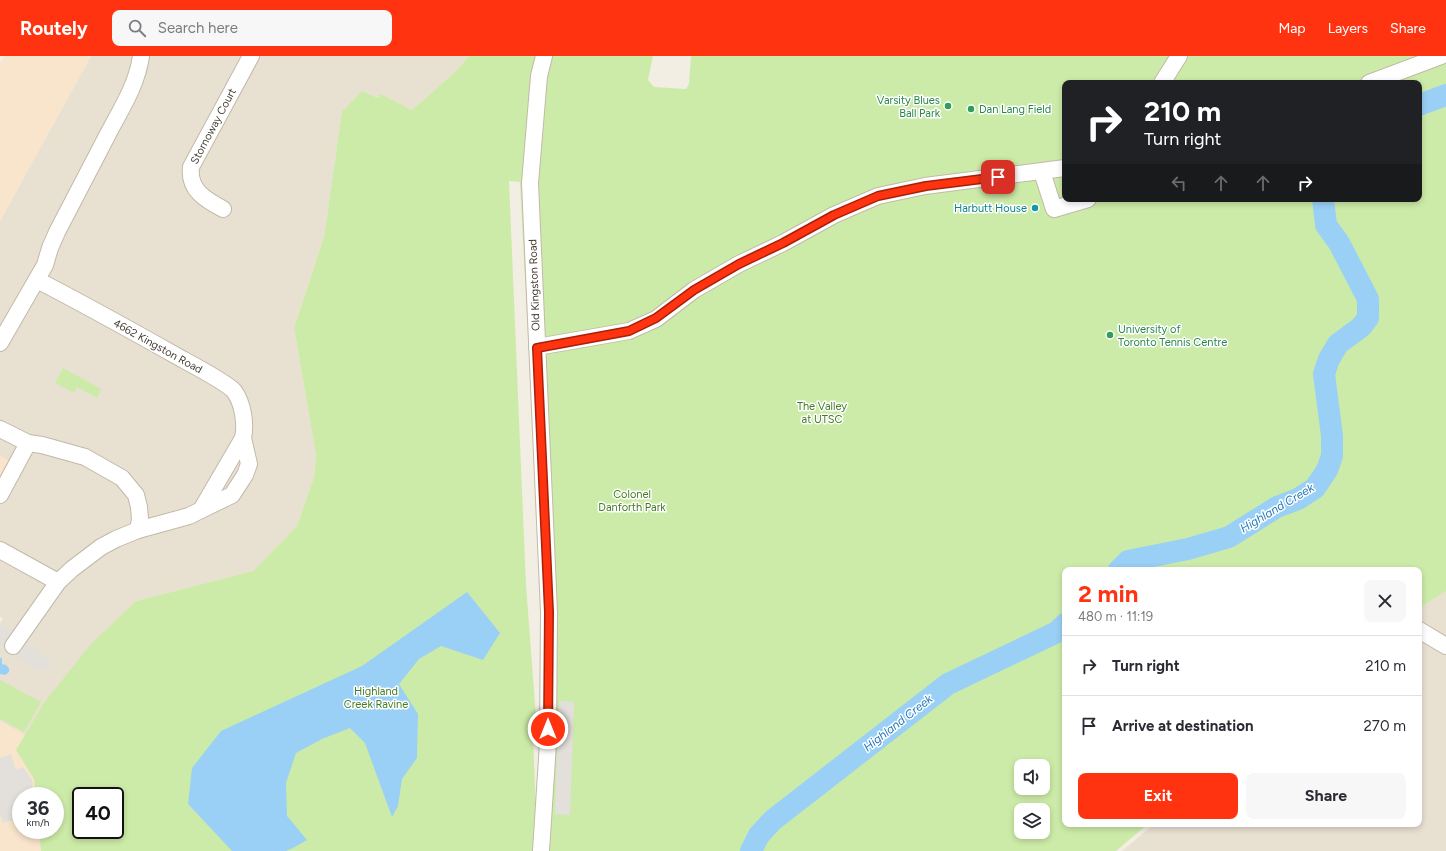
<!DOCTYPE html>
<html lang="en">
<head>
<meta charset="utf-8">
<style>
  :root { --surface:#fff; --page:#f7f7f7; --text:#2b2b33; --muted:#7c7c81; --line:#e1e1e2; --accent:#ff330f }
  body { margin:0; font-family:Figtree,sans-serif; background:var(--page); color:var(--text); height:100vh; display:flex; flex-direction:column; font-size:15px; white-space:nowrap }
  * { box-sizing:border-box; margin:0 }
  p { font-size:13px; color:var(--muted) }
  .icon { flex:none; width:22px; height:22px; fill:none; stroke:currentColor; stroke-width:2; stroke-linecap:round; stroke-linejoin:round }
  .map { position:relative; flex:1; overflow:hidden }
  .details { position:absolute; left:1062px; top:511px; width:360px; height:260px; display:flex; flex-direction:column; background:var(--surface); border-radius:8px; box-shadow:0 2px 6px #0003 }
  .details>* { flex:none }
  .top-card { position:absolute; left:1062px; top:24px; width:360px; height:122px; border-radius:8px; box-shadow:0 2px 6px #0003; background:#202124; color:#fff; overflow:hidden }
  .controls { position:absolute; left:1014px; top:703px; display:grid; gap:8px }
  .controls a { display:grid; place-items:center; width:36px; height:36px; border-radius:8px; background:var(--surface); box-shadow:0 2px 6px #0003; font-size:20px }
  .speed { position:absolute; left:12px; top:731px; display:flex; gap:8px; font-size:20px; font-weight:700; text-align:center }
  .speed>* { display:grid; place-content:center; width:52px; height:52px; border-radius:50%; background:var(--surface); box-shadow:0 2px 6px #0003; line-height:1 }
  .speed small { font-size:10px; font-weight:400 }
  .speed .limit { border:2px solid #111; border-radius:6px; background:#fff; color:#111 }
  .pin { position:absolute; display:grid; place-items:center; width:34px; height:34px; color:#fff; margin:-17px; border-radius:8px; box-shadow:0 2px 6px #0006 }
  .me { position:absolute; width:44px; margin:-22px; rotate:0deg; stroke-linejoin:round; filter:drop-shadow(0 0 3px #0008) }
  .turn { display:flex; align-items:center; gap:14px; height:84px; padding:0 16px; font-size:18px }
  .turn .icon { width:52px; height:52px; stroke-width:2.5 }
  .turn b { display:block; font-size:28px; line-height:34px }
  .lanes { display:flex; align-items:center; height:38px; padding:0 16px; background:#0003; justify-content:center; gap:20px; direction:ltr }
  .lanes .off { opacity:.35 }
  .round { display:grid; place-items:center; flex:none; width:42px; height:42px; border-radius:8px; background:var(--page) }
  .summary { display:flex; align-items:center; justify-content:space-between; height:68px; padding:0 16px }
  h1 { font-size:24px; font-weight:700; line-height:30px; color:var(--accent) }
  .action { display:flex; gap:8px; margin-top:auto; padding:8px 16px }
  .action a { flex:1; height:46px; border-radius:8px; background:var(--accent); color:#fff; font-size:16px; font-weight:700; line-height:46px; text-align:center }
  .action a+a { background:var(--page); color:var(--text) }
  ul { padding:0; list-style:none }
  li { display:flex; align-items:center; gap:12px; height:60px; padding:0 16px; border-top:1px solid var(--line) }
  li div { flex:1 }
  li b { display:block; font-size:15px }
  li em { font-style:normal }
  header { display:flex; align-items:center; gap:24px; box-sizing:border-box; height:56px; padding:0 20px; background:var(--accent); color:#fff }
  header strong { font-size:19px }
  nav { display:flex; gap:22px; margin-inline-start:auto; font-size:14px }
  .search { width:280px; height:36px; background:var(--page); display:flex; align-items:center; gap:10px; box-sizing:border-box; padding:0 14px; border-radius:8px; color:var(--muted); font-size:15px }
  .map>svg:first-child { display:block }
  .residential { fill:#e8e0d1 }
  .commercial { fill:#f8e5cc }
  .green { fill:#cdeba8; fill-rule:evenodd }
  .parking { fill:#e3e0dc }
  .water { fill:#9ad0f6 }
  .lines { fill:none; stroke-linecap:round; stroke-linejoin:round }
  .river { stroke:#9ad0f6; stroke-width:22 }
  .minor-casing { stroke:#c2b9a8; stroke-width:18 }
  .minor { stroke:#fff; stroke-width:16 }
  .route-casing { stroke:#a6210a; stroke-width:10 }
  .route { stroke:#ff330f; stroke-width:7 }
  .leisure-dot { fill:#2e9e5b; stroke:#fff; stroke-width:1.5 }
  .culture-dot { fill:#0f9aa8; stroke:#fff; stroke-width:1.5 }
  .labels { text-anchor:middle; stroke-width:3; stroke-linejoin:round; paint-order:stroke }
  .leisure-label { font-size:11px; fill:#27864d; stroke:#fff; text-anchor:start }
  .street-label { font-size:11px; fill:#463e33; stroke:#fff }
  .culture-label { font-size:11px; fill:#0d838f; stroke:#fff; text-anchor:end }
  .park-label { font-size:11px; fill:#447c22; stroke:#fff }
  .water-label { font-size:12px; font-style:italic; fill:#247bb9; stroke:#fff }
</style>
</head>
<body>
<header>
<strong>Routely</strong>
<div class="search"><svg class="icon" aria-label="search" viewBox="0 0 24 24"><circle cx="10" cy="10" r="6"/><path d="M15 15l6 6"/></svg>Search here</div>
<nav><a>Map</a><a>Layers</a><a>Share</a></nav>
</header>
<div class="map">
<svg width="1446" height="795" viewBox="0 0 1446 795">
  <rect width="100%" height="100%" fill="#f3eee3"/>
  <!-- residential -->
  <g class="residential">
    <path d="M91,0H469L454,17L412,54L362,35L342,55L324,181L294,272L316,399L314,421L297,470L253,515L136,545L43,648L25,679L0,665V568L3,562L0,561V427L11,406L0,400V165Z"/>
    <path d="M1446,523V795H1122L1154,768H1419V545Z"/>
  </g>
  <!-- commercial -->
  <g class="commercial">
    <path d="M5,0H87L90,2L0,165V7Z"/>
    <path d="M0,400L11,406L0,427Z"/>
    <path d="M0,665L25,679L16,694L34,723L36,740H21V774H39L41,795H0Z"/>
  </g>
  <!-- green -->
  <g class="green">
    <path d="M469,0H653L648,24L654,31L686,33L689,28L691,0H1446V535L1419,552V514H1065V768H1148L1116,795H549L551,728L520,126L509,125L526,529L536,661L533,681L536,755L534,795H41L39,774H55V740H36L34,723L16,694L43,648L91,588L136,545L253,515L297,470L314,421L316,399L294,272L324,181L342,55L362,35L379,42L380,38L412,54L454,17ZM1065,27H1419V143H1065ZM1021,710H1043V732H1021ZM81,740H115V774H81ZM1021,754H1043V776H1021Z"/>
    <path d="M63,312L101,333L97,342L77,331L74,337L55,327Z"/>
    <path d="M0,624L41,646L24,676L0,663Z"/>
  </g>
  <!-- parking -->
  <g class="parking">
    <path d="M2,569L52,606L46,614L41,610L37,615L0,588V571Z"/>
    <path d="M559,645L574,646L570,759L555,758Z"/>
    <path d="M11,698L16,714L23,711L32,724L33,740H21V762L3,767L0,759V702Z"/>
  </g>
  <!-- water -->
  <g class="water">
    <path d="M467,536L500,577L483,604L441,590L419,603L399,628L418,658L417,702L402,723L398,750L392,761L365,687L350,672L322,683L296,697L286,727L287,760L307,784L293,792L286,795H232L188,748L192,712L221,675L362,610Z"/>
    <path d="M0,601L2,603V608L6,609L9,612V616L5,619L0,618Z"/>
  </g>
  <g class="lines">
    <!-- river -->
    <g class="river">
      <path d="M1419,49L1446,39"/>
      <path d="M1119,514L1128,505L1188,493L1229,481L1277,451L1298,443L1315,432L1327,414L1332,400V380L1324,318L1329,303L1338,288L1361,271L1368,262V243L1339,187L1326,169L1323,143"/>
      <path d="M751,795L759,779L773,764L948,628L1057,576L1065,568"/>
    </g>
    <defs>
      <g id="minor">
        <path d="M1162,27L1179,0"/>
        <path d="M1369,27L1441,0"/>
        <path d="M1042,116L1054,153L1088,143"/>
        <path d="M223,153C206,144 188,134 191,111L251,0"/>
        <path d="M0,287L45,209L50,192L57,176C74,143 91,111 108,78C121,53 137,29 141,0"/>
        <path d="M537,291L629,275L656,263L694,234L739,208L783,187L834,159L878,140L925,130L1065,112"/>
        <path d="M0,373L28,387L42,389L85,401L122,422L136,439L139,451L140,463L138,474"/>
        <path d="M0,439L28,387"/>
        <path d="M201,454L232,439L245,419L249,408L243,382"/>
        <path d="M0,494L58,526L72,513L101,491L116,483L138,474L189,460L201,454L243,382C246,368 243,347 234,335C227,327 193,309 182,303C134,276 86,249 37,224"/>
        <path d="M1419,574L1446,590"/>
        <path d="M13,590L58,526"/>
        <path d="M541,795L548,687L549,556L530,127L539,20L544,0"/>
      </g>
    </defs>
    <!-- minor casing -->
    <use href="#minor" class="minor-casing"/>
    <!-- minor -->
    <use href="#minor" class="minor"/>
  </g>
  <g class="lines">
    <defs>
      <path id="route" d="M548,673L549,556L537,292L629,275L656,262L694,234L739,208L783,187L834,159L878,140L926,130L998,121"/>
    </defs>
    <!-- route casing -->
    <use href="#route" class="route-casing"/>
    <!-- route -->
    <use href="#route" class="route"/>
  </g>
  <!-- markers -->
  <g class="leisure-dot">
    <circle cx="948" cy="50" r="4"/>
    <circle cx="971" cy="53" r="4"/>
    <circle cx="1110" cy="279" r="4"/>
  </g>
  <circle class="culture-dot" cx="1035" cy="152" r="4"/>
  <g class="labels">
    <!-- leisure labels -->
    <g class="leisure-label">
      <text x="940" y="48" text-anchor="end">Varsity Blues<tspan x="940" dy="13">Ball Park</tspan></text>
      <text x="979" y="57">Dan Lang Field</text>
      <text x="1118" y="277">University of<tspan x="1118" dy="13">Toronto Tennis Centre</tspan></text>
    </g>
    <!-- street labels -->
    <g class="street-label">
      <text transform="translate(213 70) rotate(-62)" y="4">Stornoway Court</text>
      <text transform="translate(534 229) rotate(-92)" y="4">Old Kingston Road</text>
      <text transform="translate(158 290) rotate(29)" y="4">4662 Kingston Road</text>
    </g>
    <!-- culture labels -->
    <g class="culture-label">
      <text x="1027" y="156">Harbutt House</text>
    </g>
    <!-- park labels -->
    <g class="park-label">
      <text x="822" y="354">The Valley<tspan x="822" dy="13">at UTSC</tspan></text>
      <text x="632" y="442">Colonel<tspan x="632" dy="13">Danforth Park</tspan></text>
      <text x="376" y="639">Highland<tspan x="376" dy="13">Creek Ravine</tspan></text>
    </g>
    <!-- water labels -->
    <g class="water-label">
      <text transform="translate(1277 452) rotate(-31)" y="4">Highland Creek</text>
      <text transform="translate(898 667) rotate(-38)" y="4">Highland Creek</text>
    </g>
  </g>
</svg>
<div class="controls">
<a><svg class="icon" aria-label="sound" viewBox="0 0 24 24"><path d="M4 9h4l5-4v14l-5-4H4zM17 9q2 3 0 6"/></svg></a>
<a><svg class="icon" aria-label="layers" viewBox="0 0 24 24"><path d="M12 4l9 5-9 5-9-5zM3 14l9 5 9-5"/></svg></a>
</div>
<div class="speed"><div>36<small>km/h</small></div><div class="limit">40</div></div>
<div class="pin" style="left:998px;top:121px;background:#d93025"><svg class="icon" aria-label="arrive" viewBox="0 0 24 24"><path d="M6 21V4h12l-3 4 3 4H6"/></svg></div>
<svg class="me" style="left:548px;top:673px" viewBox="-20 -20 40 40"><circle r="17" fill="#ff330f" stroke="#fff" stroke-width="3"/><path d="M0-11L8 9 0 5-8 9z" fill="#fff"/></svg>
<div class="top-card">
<div class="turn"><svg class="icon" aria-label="right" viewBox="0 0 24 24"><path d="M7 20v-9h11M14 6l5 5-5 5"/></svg><div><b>210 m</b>Turn right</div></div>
<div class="lanes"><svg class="icon off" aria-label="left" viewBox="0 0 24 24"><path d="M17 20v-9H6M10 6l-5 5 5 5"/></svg><svg class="icon off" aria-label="ahead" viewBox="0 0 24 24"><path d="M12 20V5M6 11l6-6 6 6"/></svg><svg class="icon off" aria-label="ahead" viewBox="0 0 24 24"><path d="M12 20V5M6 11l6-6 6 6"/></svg><svg class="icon" aria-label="right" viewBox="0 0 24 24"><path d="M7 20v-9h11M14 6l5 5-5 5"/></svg></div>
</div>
<section class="details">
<div class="summary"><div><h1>2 min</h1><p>480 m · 11:19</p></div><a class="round"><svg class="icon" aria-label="close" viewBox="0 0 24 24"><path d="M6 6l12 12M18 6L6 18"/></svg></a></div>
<ul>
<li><svg class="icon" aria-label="right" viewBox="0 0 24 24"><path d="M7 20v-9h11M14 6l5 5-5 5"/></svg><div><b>Turn right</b></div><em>210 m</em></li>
<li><svg class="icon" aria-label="arrive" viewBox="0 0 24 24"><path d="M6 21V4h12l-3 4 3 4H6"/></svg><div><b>Arrive at destination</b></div><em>270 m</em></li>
</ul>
<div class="action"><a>Exit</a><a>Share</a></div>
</section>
</div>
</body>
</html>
